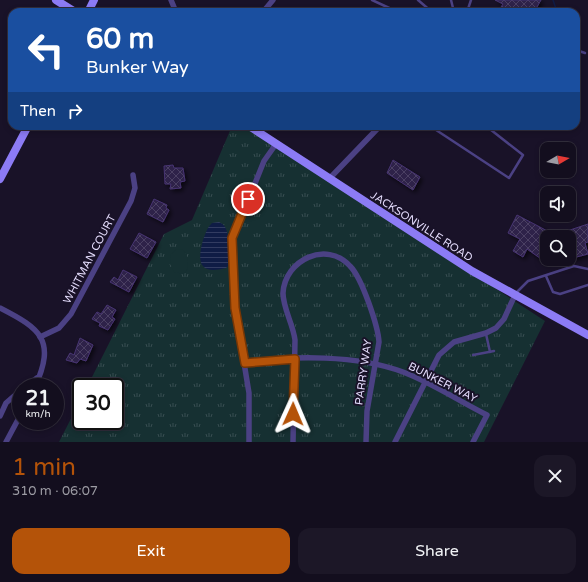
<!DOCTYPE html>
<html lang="en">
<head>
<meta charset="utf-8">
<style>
  :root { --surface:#130e1e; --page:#1c1727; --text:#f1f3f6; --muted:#9d9ca4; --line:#322e3c; --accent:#b45309 }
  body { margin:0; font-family:"Varela Round",sans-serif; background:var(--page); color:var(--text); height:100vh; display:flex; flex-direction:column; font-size:15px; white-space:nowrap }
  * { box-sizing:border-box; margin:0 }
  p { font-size:13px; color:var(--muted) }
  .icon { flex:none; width:22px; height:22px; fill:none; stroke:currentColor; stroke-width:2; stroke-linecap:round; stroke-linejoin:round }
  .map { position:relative; height:442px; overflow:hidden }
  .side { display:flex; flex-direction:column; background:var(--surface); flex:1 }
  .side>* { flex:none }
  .hud { position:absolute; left:8px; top:8px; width:572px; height:122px; border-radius:12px; box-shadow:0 2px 6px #0003,0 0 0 1px var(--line); background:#1a4fa0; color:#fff; overflow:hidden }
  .needle { width:26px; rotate:80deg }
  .buttons { position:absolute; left:540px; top:142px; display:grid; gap:8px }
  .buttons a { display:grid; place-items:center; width:36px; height:36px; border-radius:8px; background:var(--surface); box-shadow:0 2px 6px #0003,0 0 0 1px var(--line); font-size:20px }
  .speed { position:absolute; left:12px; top:378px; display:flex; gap:8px; font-size:20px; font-weight:700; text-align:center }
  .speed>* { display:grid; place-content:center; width:52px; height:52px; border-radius:50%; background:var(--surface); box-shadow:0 2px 6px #0003,0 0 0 1px var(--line); line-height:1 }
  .speed small { font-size:10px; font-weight:400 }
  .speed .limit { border:2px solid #111; border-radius:6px; background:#fff; color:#111 }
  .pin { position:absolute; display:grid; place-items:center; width:34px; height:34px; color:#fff; margin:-17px; border:2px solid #fff; border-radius:50%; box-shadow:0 1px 4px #0007 }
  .me { position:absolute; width:44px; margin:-22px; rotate:1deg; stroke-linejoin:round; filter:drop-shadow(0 0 3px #0008) }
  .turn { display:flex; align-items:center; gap:14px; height:84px; padding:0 12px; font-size:18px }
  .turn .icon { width:52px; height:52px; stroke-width:2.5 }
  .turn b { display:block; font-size:28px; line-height:34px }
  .then { display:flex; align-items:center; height:38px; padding:0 12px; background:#0003; gap:8px; font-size:15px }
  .round { display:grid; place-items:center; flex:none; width:42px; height:42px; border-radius:12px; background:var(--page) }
  .head { display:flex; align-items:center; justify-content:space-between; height:68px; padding:0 12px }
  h1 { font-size:24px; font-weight:600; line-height:30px; color:var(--accent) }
  .cta { display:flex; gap:8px; margin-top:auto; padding:8px 12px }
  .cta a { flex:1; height:46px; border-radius:12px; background:var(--accent); color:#fff; font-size:16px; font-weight:600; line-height:46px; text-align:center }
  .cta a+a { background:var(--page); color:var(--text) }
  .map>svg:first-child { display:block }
  .grass { fill:url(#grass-tufts) }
  .garden { fill:#163032 }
  .water { fill:url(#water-rules) }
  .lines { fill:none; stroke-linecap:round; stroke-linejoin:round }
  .stream { stroke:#0f1c45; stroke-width:1.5 }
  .building { fill:url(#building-cross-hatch); stroke:#473472; filter:url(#shadow) }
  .lane { stroke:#4b4184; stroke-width:2.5 }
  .street { stroke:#4b4184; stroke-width:5.5 }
  .secondary { stroke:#8c7bf5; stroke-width:8 }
  .route-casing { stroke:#753606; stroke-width:10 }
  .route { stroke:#b45309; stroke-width:7 }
  .labels { text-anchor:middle; stroke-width:4; stroke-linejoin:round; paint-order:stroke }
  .street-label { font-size:11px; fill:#e4dcfc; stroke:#191228 }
</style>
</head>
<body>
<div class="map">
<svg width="588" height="442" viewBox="0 0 588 442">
  <defs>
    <pattern id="grass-tufts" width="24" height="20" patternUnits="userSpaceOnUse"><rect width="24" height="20" fill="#163032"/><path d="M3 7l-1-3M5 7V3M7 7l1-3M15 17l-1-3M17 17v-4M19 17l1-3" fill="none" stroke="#384d51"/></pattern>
    <pattern id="water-rules" width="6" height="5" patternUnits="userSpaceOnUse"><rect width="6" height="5" fill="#0f1c45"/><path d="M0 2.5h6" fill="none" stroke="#323c61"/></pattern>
    <pattern id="building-cross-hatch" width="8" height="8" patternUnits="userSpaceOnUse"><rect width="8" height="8" fill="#2d2048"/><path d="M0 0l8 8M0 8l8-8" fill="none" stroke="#4b4063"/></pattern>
    <filter id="shadow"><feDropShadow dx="2.5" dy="2.5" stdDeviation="2" flood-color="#0009"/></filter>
  </defs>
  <rect width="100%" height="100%" fill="#191228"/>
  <!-- grass -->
  <path class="grass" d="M232,126H248L545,321L484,442H59L81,399V421H115V387H87L164,234L192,220Z"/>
  <!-- garden -->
  <path class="garden" d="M177,249L183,250L187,255L188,268L184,274L174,272L170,264L171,254Z"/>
  <!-- water -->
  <path class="water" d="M219,222C233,227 227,254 228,266L226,268C199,275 197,262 203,240C206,233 206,229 212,223Z"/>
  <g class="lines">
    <!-- stream -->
    <path class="stream" d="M553,0L556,9"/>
  </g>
  <!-- building -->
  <g class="building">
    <path d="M495,0H541L534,12H498L503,4Z"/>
    <path d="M393,160L420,177L413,190L387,173Z"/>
    <path d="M173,165L174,168H183L185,181L180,182L181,188L170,189L171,184H165L164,166Z"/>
    <path d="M154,199L167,205L166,208L169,210L163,222L147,214Z"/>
    <path d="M517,215L555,235L588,224V242L585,243L588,254L569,259V237H547V263L527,249L523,257L513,251L520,239L508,233Z"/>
    <path d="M139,233L156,242L147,258L130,249Z"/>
    <path d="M123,270L137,277L129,292L110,282L114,277L118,280Z"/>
    <path d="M107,305L116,310L112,317L115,319L108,330L99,326L100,323L92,319L97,312L101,314Z"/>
    <path d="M80,338L93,345L86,361L80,359L77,363L66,360L70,353L74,355Z"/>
  </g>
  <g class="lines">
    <!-- lane -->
    <g class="lane">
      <path d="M372,0L398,12"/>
      <path d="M418,0L432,12"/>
      <path d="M451,0L454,12"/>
      <path d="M467,12L471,0"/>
      <path d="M576,50L585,53"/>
      <path d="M430,126L509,178L523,155L486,126"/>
      <path d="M546,276L553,292L560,294L588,285"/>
      <path d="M516,293L528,281L574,266L588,269"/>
      <path d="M486,334L490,352"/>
      <path d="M473,355L494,351"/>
    </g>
    <!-- street -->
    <g class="street">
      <path d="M171,0L176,12"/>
      <path d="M263,12L273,0"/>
      <path d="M329,179L380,126"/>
      <path d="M0,308C41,329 56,340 35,387"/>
      <path d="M40,337L59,328L71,314L131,201L135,188L133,175"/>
      <path d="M245,363C293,355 357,355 403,372C432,383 459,401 487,415L473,442"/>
      <path d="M26,387L37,378"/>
      <path d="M0,416L6,403L21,390"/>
      <path d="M6,442L21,414"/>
      <path d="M249,442V393L235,308L233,238L264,161L276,144"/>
      <path d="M293,442L295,340C293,324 283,308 283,293C285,260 326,240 350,266C362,278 378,326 379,342L367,411L366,442"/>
      <path d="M395,442L439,355L454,342L486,333L496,328L504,319L515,295"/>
    </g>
    <!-- secondary -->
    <g class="secondary">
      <path d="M56,0L75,12"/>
      <path d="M88,12L94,0"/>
      <path d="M249,126L472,271L588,335"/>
      <path d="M0,179L28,126"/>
    </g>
  </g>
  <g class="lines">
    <defs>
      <path id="route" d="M248,199L232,238L235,308L245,363L295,359L293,414"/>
    </defs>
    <!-- route casing -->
    <use href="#route" class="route-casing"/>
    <!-- route -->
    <use href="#route" class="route"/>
  </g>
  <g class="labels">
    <!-- street labels -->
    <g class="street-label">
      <text transform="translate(422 226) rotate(33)" y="4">JACKSONVILLE ROAD</text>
      <text transform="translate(89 259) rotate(-62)" y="4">WHITMAN COURT</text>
      <text transform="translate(363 372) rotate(-82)" y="4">PARRY WAY</text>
      <text transform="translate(443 382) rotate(27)" y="4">BUNKER WAY</text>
    </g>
  </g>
</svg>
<div class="buttons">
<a><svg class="needle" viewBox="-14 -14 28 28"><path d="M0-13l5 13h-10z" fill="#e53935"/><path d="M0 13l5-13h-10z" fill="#9d9ca4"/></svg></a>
<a><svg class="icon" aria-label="sound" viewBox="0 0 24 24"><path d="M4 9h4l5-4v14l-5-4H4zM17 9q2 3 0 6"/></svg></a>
<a><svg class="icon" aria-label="search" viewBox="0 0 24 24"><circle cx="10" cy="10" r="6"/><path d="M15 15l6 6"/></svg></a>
</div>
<div class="speed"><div>21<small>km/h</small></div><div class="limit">30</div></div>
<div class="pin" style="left:248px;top:199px;background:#d93025"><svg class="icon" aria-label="arrive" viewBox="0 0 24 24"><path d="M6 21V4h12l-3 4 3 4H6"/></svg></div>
<svg class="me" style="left:293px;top:414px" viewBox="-20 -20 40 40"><path d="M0-17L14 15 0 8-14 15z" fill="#b45309" stroke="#fff" stroke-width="4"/></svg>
<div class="hud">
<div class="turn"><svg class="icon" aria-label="left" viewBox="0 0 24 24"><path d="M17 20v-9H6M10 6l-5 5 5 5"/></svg><div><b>60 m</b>Bunker Way</div></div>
<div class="then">Then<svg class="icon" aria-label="right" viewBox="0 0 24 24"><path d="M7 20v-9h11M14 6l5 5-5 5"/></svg></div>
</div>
</div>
<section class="side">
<div class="head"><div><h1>1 min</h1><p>310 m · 06:07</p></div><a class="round"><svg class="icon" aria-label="close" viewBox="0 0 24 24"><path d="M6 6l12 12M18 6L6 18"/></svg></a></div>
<div class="cta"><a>Exit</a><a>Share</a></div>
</section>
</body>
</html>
